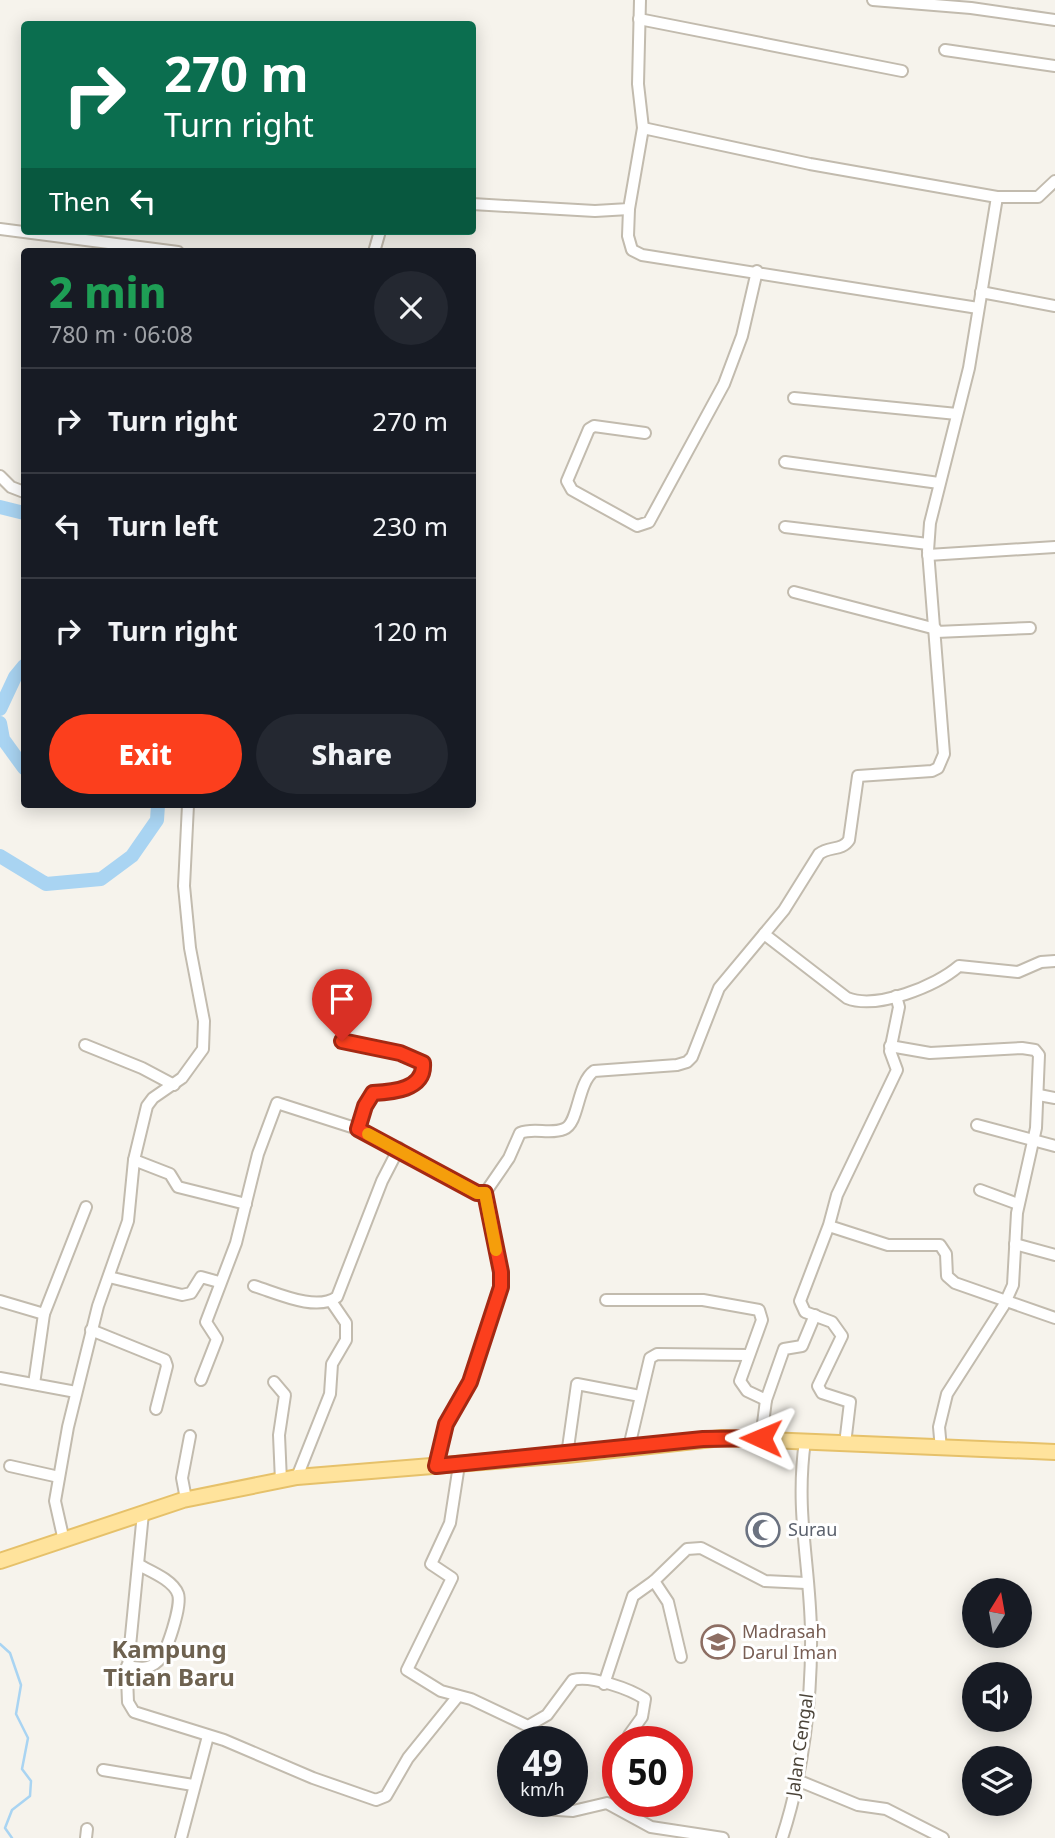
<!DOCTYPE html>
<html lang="en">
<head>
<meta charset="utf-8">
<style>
  :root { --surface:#171b24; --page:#242831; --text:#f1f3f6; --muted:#9ea1a6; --line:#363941; --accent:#fc3f1d }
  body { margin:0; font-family:"Noto Sans",sans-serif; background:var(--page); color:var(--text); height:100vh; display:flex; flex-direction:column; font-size:26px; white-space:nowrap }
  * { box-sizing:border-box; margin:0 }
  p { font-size:23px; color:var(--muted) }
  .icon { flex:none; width:38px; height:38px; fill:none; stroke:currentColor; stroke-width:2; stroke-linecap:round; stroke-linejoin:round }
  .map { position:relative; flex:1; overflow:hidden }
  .side { position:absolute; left:21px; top:248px; width:455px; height:560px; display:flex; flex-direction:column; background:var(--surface); border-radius:7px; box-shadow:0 4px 18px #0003 }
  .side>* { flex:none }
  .banner { position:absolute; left:21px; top:21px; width:455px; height:214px; border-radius:7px; box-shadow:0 4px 18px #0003; background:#0b6e4f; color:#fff; overflow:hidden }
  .needle { width:46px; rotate:11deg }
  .fabs { position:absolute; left:962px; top:1578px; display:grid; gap:14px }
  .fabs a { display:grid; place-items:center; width:70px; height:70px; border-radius:50%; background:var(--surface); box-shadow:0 4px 18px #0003; font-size:35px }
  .speed { position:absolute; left:497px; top:1726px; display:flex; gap:14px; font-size:35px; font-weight:700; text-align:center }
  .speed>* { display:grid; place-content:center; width:91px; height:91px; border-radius:50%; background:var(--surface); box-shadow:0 4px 18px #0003; line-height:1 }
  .speed small { font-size:18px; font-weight:400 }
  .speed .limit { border:10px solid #d22; background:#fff; color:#111 }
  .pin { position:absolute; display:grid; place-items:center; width:60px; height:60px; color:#fff; margin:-72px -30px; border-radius:50% 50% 50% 0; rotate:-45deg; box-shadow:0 0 7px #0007 }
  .pin .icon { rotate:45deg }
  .me { position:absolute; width:77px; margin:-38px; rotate:271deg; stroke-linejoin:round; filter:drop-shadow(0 0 5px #0008) }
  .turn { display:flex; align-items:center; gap:24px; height:147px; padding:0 28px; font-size:32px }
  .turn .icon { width:91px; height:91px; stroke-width:2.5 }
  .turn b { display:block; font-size:49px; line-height:60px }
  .then { display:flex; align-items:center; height:66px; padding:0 28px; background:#0003; gap:14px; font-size:26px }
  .round { display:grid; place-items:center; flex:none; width:74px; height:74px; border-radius:37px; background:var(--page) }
  .summary { display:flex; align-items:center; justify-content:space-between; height:119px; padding:0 28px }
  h1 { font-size:42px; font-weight:800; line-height:52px; color:#1e9e55 }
  .action { display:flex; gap:14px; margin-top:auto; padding:14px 28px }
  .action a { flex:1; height:80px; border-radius:42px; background:var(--accent); color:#fff; font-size:28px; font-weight:800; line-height:80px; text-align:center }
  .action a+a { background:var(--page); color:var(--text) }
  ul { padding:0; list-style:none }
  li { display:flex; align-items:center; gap:21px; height:105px; padding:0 28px; border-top:2px solid var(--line) }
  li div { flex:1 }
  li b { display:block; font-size:26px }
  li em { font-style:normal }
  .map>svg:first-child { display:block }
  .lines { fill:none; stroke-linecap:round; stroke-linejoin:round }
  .stream { stroke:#a9d4f2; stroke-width:2.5 }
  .river { stroke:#a9d4f2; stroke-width:14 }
  .minor-casing { stroke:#c2bbae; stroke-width:14 }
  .major-casing { stroke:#e6c16a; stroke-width:18 }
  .minor { stroke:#fff; stroke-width:10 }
  .major { stroke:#ffe39c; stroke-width:14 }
  .route-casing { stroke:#a42913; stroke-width:18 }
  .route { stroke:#fc3f1d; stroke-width:12 }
  .slow { stroke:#f59e0b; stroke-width:12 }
  .labels { text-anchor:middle; stroke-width:6; stroke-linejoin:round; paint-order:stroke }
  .worship-label { font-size:18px; fill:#5b616d; stroke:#fff; text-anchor:start }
  .education-label { font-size:18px; fill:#785e54; stroke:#fff; text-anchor:start }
  .street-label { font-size:18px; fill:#4b4439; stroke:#fff }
  .district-label { font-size:24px; font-weight:bold; fill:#6e6250; stroke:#fff }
</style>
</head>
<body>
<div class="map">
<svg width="1055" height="1838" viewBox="0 0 1055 1838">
  <rect width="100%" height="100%" fill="#f6f3ec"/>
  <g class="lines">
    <!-- stream -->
    <path class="stream" d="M0,1644L10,1653L21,1685L16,1714L28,1738L22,1769L31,1781L30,1796L12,1810L5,1828L12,1838"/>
    <!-- river -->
    <g class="river">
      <path d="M0,507L24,513"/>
      <path d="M0,709L15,677L24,666"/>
      <path d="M0,723L3,739L24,768"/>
      <path d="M0,856L46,884L101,879L132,856L157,820L158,805"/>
    </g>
    <defs>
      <g id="minor">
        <path d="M640,0L638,84L643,128"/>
        <path d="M873,0L971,8L1055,20"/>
        <path d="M639,19L902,71"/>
        <path d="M945,50L1055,66"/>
        <path d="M472,204L595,211L629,209L643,128L810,164L997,197"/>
        <path d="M629,209L628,236L632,250L642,255L978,308"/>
        <path d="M0,229L178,252"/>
        <path d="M374,252L380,231"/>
        <path d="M981,292L1055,306"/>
        <path d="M794,398L957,414"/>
        <path d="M645,433L594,426L589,429L567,481L572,490L637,526L649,522L724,384L742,336L757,271"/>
        <path d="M785,462L939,483"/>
        <path d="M0,476L11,487L24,492"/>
        <path d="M785,527L928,544"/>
        <path d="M928,555L1055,547"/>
        <path d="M794,592L936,629"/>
        <path d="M936,632L1030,628"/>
        <path d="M764,934L847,998C877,1010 936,986 959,966L1018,972L1041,962L1055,961"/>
        <path d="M342,1041L400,1053L423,1063C425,1090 393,1092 373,1093L365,1106L358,1129"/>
        <path d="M85,1045L142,1068L174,1085"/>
        <path d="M890,1046L930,1053L1022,1048L1035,1050L1039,1055L1036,1128L1017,1213L1013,1285L1004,1305L947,1394L939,1427L941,1449"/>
        <path d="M1039,1095L1055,1098"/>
        <path d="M977,1125L1055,1146"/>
        <path d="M134,1160L170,1174L178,1187L246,1204"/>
        <path d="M980,1190L1018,1204"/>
        <path d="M829,1226L888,1245H940L946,1254L947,1276L955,1283L1055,1318"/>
        <path d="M1015,1244L1055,1255"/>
        <path d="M109,1277L182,1295L191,1293L201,1277L219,1282"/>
        <path d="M254,1286C277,1293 316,1312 337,1297L382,1181L399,1148"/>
        <path d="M606,1300H703L759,1310L762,1320L740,1381L747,1391L766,1400"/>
        <path d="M0,1301L44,1314"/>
        <path d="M91,1330L165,1360L167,1366L156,1409"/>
        <path d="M0,1378L76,1392"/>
        <path d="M201,1380L217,1339L206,1322L236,1243L258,1154L277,1103L358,1129L477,1193H485L509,1158L520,1133C534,1127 550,1135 564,1129C579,1124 577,1083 594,1071L677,1065L687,1062L692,1057L719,988L784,910L819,854C829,846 842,851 849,840L858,776L932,771L938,768L944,754L928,551L930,523L969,368L997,197H1038L1055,181"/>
        <path d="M274,1382L285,1395L279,1435L281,1481"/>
        <path d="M34,1384L44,1314L86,1207"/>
        <path d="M761,1439L766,1400L784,1349L802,1346L815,1315"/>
        <path d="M845,1444L850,1402L822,1393L818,1386L842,1336L832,1322L805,1312L800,1301L829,1225L837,1195L897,1070L890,1051L899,1007L896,996"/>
        <path d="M629,1447L650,1358L657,1354L748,1355"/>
        <path d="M567,1455L577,1384L640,1396"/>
        <path d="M459,1465L450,1523L431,1564L452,1578L407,1670L441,1691L471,1699L528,1726L547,1715L573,1680C591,1675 630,1689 645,1699L642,1717L629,1735"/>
        <path d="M10,1466L59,1477"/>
        <path d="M435,1467L446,1424L470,1382L501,1287V1272L485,1193"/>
        <path d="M297,1477L330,1394L332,1364L346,1340V1323L331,1301"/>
        <path d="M186,1499L182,1478L190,1436"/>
        <path d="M143,1513L127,1677L128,1702L134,1712L224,1740L313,1778L376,1800L386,1796L408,1758L458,1696"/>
        <path d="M64,1541L55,1501L68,1427L98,1306L128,1221L134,1160L147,1106L153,1098L182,1078L203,1049L204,1021L190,948L184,886L188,805"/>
        <path d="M654,1581L668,1602L681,1657"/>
        <path d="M127,1666C138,1668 149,1670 158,1661C167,1653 182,1605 178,1594C173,1580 150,1571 139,1565"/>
        <path d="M604,1684L633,1596L654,1581L687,1549L701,1548L765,1581L806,1583"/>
        <path d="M103,1770L193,1785"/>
        <path d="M797,1780L858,1805L886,1809L943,1838"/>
        <path d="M542,1809L573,1811L607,1803L651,1827L723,1838"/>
        <path d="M86,1838L87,1829"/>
        <path d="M181,1838L208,1736"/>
        <path d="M782,1838C803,1774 812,1700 811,1632C810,1564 795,1512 805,1441"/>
      </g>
      <path id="major" d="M0,1561L183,1500L297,1477L567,1455L722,1438L1055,1452"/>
    </defs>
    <!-- minor casing -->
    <use href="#minor" class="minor-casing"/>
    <!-- major casing -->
    <use href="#major" class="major-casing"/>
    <!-- minor -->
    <use href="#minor" class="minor"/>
    <!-- major -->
    <use href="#major" class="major"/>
  </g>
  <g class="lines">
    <defs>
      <path id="route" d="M342,1041L400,1053L423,1063C425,1090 392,1092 373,1093L365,1106L358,1129L477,1193H485L501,1272V1287L470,1382L446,1424L436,1466L703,1439L761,1438"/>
    </defs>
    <!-- route casing -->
    <use href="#route" class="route-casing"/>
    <!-- route -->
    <use href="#route" class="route"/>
    <!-- slow -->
    <path class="slow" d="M368,1134L477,1193H485L496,1250"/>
  </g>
  <!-- icons -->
  <defs>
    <symbol id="mosque-ring" viewBox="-11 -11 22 22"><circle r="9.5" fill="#fff" stroke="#6b7280" stroke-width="1.5"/><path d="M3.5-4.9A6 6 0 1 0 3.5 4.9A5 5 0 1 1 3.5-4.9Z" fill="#6b7280"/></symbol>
    <symbol id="school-ring" viewBox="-11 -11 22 22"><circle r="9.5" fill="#fff" stroke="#8d6e63" stroke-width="1.5"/><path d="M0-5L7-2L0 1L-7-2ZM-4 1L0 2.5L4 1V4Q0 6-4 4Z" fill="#8d6e63"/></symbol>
  </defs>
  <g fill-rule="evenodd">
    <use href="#mosque-ring" x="744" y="1511" width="38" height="38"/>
    <use href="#school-ring" x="699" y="1623" width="38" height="38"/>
  </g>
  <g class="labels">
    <!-- worship labels -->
    <g class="worship-label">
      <text x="788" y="1536">Surau</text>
    </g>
    <!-- education labels -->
    <g class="education-label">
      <text x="742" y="1638">Madrasah<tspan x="742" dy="21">Darul Iman</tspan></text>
    </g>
    <!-- street labels -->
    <g class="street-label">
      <text transform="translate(800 1745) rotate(-82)" y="6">Jalan Cengal</text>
    </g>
    <!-- district labels -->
    <g class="district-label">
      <text x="169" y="1658">Kampung<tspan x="169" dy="28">Titian Baru</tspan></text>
    </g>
  </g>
</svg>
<div class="fabs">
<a><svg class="needle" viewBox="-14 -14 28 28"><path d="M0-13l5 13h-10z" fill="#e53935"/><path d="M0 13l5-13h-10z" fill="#9ea1a6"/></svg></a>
<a><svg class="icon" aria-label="sound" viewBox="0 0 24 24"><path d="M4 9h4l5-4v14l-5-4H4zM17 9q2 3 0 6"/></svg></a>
<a><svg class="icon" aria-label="layers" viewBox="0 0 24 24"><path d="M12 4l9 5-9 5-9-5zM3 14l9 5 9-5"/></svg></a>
</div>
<div class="speed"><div>49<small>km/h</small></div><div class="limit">50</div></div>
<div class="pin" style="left:342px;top:1041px;background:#d93025"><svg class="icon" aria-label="arrive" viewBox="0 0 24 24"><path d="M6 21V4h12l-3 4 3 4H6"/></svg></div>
<svg class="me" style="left:761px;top:1438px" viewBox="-20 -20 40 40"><path d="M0-17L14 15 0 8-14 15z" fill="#fc3f1d" stroke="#fff" stroke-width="4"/></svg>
<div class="banner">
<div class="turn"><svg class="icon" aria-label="right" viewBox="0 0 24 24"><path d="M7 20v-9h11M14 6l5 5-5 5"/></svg><div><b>270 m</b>Turn right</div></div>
<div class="then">Then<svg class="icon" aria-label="left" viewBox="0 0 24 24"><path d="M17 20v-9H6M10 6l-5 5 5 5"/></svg></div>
</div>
<section class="side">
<div class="summary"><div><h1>2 min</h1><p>780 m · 06:08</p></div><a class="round"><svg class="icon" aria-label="close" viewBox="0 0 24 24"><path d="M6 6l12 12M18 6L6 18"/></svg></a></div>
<ul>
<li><svg class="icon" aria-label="right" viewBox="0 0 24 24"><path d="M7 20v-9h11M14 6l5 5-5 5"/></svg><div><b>Turn right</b></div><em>270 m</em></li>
<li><svg class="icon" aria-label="left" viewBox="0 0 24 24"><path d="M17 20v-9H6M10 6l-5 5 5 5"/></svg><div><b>Turn left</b></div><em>230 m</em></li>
<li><svg class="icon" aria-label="right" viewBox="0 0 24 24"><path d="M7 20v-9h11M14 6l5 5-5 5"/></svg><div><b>Turn right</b></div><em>120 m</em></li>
</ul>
<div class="action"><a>Exit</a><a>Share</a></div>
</section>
</div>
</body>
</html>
